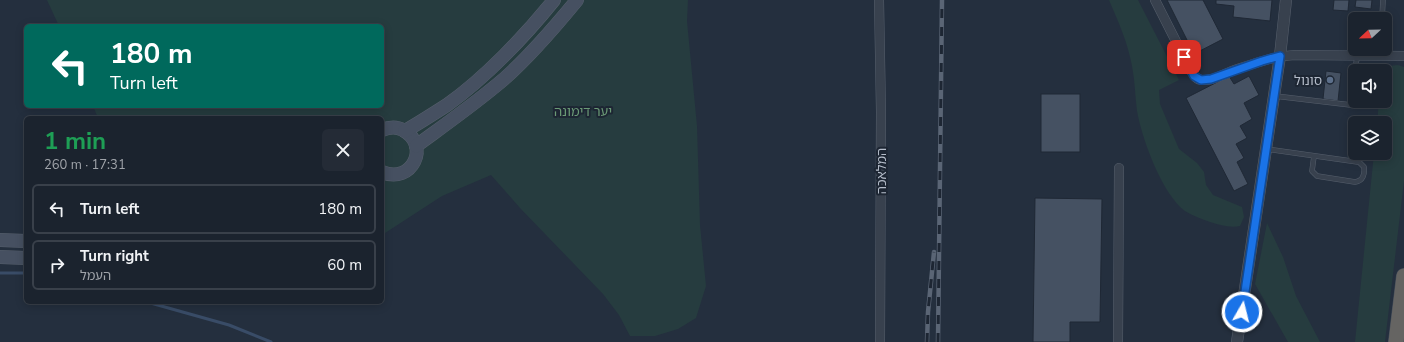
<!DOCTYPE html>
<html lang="en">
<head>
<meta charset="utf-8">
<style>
  :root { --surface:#1b232e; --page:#242b36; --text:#f1f3f6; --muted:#a0a4aa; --line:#39404a }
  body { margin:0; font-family:"Nunito Sans","Noto Sans Hebrew",sans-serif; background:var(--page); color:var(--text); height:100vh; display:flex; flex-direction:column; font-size:15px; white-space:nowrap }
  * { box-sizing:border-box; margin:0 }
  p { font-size:13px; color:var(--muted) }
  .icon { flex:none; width:22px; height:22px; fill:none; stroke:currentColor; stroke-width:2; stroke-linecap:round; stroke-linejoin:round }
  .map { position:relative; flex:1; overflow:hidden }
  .panel { position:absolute; left:24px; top:116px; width:360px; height:188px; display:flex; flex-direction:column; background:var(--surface); border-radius:6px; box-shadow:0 2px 10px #0003,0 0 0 1px var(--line) }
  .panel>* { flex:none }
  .hud { position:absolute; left:24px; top:24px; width:360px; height:84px; border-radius:6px; box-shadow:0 2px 10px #0003,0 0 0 1px var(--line); background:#00695c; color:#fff; overflow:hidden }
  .needle { width:26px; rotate:248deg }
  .controls { position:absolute; left:1348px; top:12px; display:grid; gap:8px }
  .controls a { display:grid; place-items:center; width:44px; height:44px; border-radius:6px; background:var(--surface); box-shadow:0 2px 10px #0003,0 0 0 1px var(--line); font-size:20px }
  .pin { position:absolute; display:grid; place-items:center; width:34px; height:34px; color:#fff; margin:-17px; border-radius:8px; box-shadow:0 2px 6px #0006 }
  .me { position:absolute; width:44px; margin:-22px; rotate:8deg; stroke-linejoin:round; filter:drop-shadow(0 0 3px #0008) }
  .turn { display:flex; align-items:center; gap:14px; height:84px; padding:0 20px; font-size:18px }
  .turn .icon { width:52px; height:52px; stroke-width:2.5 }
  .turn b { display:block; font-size:28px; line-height:34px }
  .round { display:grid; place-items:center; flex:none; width:42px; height:42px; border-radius:6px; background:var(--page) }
  .head { display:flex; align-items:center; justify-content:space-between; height:68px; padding:0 20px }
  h1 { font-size:24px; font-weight:700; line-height:30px; color:#1e9e55 }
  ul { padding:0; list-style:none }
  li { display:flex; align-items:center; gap:12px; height:50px; margin:0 8px 6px; padding:0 12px; border:2px solid var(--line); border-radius:6px }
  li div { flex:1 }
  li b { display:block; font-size:15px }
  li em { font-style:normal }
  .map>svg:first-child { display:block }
  .green { fill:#263c3f }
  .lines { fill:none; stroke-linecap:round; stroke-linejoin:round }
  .stream { stroke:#394c67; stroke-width:3 }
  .building { fill:#455162; stroke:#1f2835 }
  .service-casing { stroke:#565f6c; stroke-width:5.5 }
  .minor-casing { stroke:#565f6c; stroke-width:10 }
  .tertiary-casing { stroke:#565f6c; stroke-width:12 }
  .secondary-casing { stroke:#565f6c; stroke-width:14 }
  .trunk-casing { stroke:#434c59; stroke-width:16 }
  .service { stroke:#38414e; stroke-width:4.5 }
  .minor { stroke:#38414e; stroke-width:9 }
  .tertiary { stroke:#38414e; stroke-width:11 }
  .secondary { stroke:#465061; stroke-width:13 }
  .trunk { stroke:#656462; stroke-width:15 }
  .rail-casing { stroke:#5a6575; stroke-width:4.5 }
  .rail { stroke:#1d2633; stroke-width:3; stroke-dasharray:9; stroke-linecap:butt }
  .route-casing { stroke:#114b97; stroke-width:10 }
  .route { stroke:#1a73e8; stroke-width:7 }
  .service-dot { fill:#5c6f8a; stroke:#1d2633; stroke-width:1.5 }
  .labels { text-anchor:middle; stroke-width:4; stroke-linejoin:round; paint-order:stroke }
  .poi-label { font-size:13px; fill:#b4bcc9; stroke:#1d2633; text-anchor:end }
  .park-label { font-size:13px; fill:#6b9a76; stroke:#1d2633 }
  .street-label { font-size:13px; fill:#b4bcc9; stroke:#1d2633 }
</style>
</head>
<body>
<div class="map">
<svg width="1404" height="342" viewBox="0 0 1404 342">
  <rect width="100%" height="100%" fill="#242f3e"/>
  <!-- green -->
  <g class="green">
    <path d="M47,0H688L687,21L697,126L700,225L706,286L696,318L678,329L655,336H630L619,315L603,294L520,208L491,175L442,196L382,235V118H98L93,106H382V26H59Z"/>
    <path d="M1109,0H1138L1179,80L1159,90L1160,104L1179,149L1197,163L1204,172L1206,185L1213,195L1242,207L1244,217L1240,226C1230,228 1220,225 1210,222C1202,219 1193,216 1185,211C1162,194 1142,139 1137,111C1135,96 1135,81 1132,66C1128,43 1118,21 1109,0Z"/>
    <path d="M1398,65L1404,67V181L1385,342H1355L1374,153H1385V123H1377L1379,101H1385V71H1382V69L1389,66Z"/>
    <path d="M1267,223L1283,257L1296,296L1320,342H1288L1255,284Z"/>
  </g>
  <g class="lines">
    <!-- stream -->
    <g class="stream">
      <path d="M0,273H26"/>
      <path d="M147,302L229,325L271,342"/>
    </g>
  </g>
  <!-- building -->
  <g class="building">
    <path d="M1167,0H1203L1223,39L1194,54Z"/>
    <path d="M1216,0H1272L1270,21L1233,17L1234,6L1216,4Z"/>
    <path d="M1334,0H1349L1348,11L1333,10Z"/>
    <path d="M1356,0H1372L1371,9L1355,7Z"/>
    <path d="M1326,71L1341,73L1338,101L1323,99Z"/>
    <path d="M1229,76L1234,84L1249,76L1259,95L1244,103L1252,119L1240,126L1247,138L1236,144L1244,158L1237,162L1248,184L1234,191L1186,98Z"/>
    <rect x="1041" y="94" width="39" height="58"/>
    <path d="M1035,198L1102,199L1100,322H1070V342H1033Z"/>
  </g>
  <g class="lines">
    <defs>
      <g id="service">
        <path d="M1382,19L1383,0"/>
        <path d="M1355,71L1357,57"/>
        <path d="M1275,96L1351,105L1355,72"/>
        <path d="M1266,149L1358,162H1359L1364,167C1365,174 1363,181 1355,182L1317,176L1312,171L1314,156"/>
      </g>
      <g id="minor">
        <path d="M879,0L881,112L880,342"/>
        <path d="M1155,0L1191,71C1194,76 1197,80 1203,80C1212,81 1224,74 1232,71C1253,64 1273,56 1295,55L1404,56"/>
        <path d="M1118,342L1119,168"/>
      </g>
      <path id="tertiary" d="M1237,342L1280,56L1286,0"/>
      <g id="secondary">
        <path d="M382,130C389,127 396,126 403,130C431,145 412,185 382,172"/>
        <path d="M405,131C419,123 433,114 447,105C485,78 525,36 554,0"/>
        <path d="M416,146C446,124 476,103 504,79C531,55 554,28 577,0"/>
        <path d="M0,240L26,241"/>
        <path d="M0,257L26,258"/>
      </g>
      <path id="trunk" d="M1396,342L1404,276"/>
    </defs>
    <!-- service casing -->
    <use href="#service" class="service-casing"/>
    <!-- minor casing -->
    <use href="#minor" class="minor-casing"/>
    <!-- tertiary casing -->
    <use href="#tertiary" class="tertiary-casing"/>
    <!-- secondary casing -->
    <use href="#secondary" class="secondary-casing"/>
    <!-- trunk casing -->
    <use href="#trunk" class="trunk-casing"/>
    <!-- service -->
    <use href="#service" class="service"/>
    <!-- minor -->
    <use href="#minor" class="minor"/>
    <!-- tertiary -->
    <use href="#tertiary" class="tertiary"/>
    <!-- secondary -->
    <use href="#secondary" class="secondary"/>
    <!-- trunk -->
    <use href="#trunk" class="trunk"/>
    <defs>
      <g id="rail">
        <path d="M927,342L928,312L934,252"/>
        <path d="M938,342L942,0"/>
      </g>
    </defs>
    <!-- rail casing -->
    <use href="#rail" class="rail-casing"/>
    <!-- rail -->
    <use href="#rail" class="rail"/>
  </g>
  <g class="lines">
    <defs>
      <path id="route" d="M1184,57L1194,76L1201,80L1211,79L1262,61L1280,56L1242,312"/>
    </defs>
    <!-- route casing -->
    <use href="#route" class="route-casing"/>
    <!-- route -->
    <use href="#route" class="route"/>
  </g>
  <!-- markers -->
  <circle class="service-dot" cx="1330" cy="80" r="4"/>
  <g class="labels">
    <!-- poi labels -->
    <g class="poi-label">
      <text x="1322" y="85">סונול</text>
    </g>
    <!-- park labels -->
    <g class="park-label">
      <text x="583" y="116">יער דימונה</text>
    </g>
    <!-- street labels -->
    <g class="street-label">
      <text transform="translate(881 171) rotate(-90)" y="5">המלאכה</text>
    </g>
  </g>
</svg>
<div class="controls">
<a><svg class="needle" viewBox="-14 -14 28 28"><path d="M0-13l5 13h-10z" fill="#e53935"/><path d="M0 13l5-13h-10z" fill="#a0a4aa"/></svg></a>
<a><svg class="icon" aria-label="sound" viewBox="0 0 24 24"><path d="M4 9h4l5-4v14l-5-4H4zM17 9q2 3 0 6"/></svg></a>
<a><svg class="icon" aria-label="layers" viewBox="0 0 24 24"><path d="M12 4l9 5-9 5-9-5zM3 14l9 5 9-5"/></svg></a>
</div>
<div class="pin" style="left:1184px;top:57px;background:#d93025"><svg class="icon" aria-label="arrive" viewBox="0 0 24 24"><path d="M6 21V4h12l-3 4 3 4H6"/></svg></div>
<svg class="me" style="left:1242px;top:312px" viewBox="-20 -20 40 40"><circle r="17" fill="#1a73e8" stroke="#fff" stroke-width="3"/><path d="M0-11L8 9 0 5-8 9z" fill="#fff"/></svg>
<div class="hud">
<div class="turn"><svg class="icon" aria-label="left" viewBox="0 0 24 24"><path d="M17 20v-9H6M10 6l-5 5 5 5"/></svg><div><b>180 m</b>Turn left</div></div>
</div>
<section class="panel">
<div class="head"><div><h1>1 min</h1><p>260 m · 17:31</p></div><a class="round"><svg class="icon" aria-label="close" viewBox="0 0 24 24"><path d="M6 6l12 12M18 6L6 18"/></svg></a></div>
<ul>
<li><svg class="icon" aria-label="left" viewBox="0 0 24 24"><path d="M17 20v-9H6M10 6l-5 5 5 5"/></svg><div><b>Turn left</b></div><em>180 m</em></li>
<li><svg class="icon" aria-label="right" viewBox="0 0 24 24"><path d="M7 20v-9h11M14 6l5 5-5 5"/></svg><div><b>Turn right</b><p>העמל</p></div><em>60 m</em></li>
</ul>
</section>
</div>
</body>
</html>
